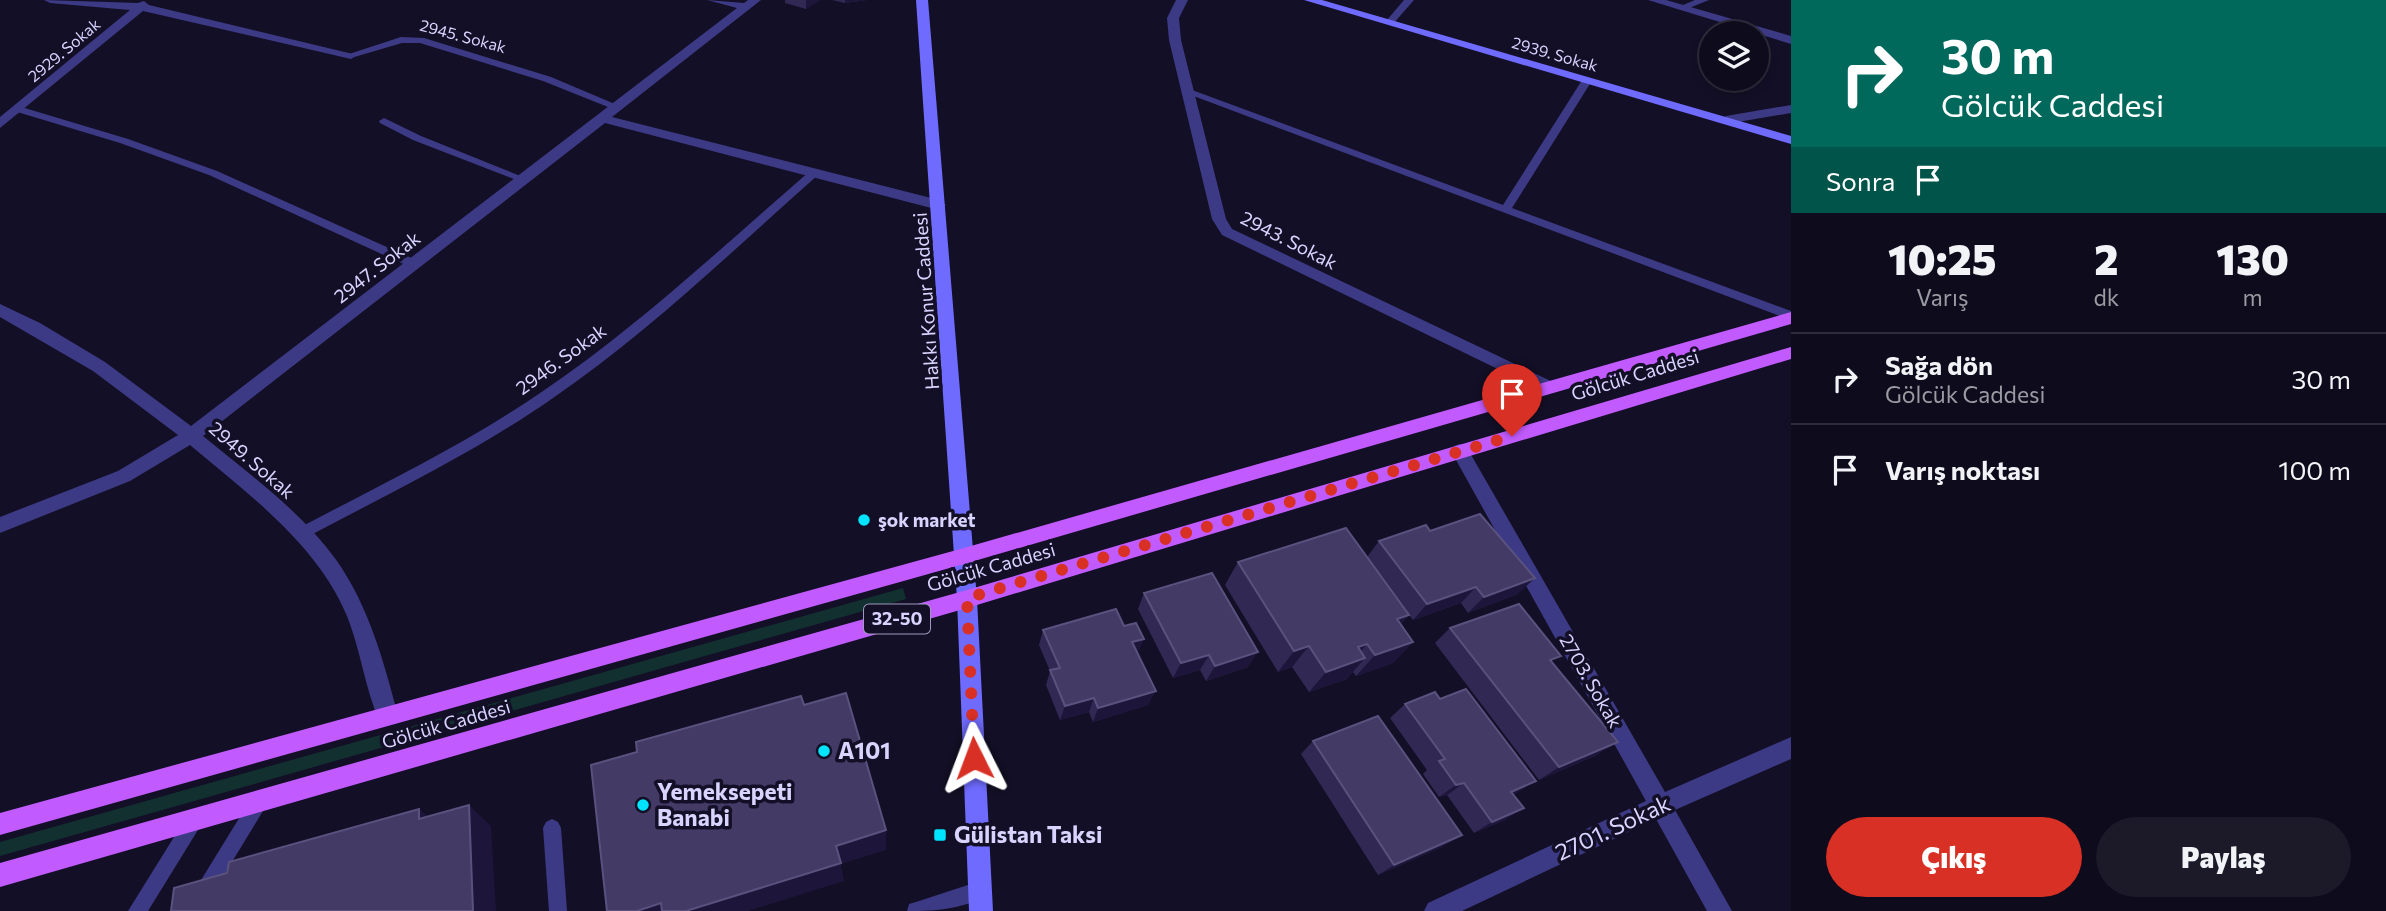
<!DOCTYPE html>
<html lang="tr">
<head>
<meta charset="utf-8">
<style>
  :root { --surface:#0e0b1c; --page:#1c1929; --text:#f1f3f6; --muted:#9b9ba3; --line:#2e2b3b; --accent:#d93025 }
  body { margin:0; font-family:Commissioner,sans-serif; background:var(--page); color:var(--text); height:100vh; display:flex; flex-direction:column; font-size:26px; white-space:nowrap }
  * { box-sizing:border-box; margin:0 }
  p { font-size:23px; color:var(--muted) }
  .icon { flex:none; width:38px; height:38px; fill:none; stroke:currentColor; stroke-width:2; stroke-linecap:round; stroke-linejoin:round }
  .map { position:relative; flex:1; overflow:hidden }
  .details { display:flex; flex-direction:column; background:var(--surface); width:595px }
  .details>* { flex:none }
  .guide { background:#00695c; color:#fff; overflow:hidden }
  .fabs { position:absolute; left:1699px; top:21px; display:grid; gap:14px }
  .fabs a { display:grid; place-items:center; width:70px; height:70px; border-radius:50%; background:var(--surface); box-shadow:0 4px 10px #0003,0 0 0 2px var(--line); font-size:35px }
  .pin { position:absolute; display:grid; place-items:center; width:60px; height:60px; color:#fff; margin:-72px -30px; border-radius:50% 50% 50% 0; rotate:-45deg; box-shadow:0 0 7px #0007 }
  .pin .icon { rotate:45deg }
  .me { position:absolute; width:77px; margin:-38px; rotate:357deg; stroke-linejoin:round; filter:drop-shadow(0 0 5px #0008) }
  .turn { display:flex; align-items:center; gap:24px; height:147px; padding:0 35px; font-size:32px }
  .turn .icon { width:91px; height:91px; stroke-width:2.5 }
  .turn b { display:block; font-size:49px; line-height:60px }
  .then { display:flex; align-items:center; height:66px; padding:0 35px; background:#0003; gap:14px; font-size:26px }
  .eta { display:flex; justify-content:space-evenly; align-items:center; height:119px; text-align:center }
  .eta b { font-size:42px; font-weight:800; line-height:49px }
  .action { display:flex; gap:14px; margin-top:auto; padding:14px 35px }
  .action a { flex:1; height:80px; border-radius:42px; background:var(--accent); color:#fff; font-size:28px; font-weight:800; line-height:80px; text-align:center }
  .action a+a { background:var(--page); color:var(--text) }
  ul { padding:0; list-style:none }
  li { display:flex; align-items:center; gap:21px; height:91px; padding:0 35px; border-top:2px solid var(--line) }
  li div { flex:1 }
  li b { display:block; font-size:26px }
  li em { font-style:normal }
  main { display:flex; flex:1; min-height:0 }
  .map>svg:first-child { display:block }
  .green { fill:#12302f }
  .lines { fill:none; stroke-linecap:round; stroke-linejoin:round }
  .lane { fill:#3d3a85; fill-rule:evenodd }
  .street { fill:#3d3a85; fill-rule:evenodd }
  .secondary { fill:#6f6bff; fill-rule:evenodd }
  .primary { fill:#c25bff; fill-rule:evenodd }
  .wall { fill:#312854 }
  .shaded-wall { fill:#1d163a }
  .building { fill:#433a66; stroke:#5a527e; stroke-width:2 }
  .route { stroke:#d93025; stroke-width:12; stroke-dasharray:0 21.6 }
  .poi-dot { fill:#00e5ff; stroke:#130f26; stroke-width:2.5 }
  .labels { text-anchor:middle; stroke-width:7; stroke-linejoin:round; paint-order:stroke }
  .far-street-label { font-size:16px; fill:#d9d4ff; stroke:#130f26 }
  .shield { fill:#130f26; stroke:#9e99be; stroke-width:2 }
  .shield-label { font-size:18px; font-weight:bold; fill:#d9d4ff }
  .street-label { font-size:19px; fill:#d9d4ff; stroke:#130f26 }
  .poi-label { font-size:19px; font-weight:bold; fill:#d9d4ff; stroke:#130f26; text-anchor:start }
  .near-poi-label { font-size:23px; font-weight:bold; fill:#d9d4ff; stroke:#130f26; text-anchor:start }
  .near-street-label { font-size:23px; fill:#d9d4ff; stroke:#130f26 }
</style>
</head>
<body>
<main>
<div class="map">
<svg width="1791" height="911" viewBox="0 0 1791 911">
  <rect width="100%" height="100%" fill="#130f26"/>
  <!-- green -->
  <path class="green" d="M903,588L906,599L0,856V842Z"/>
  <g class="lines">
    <!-- lane -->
    <g class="lane">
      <path d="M1404,0H1414L1393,24H1387V20Z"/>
      <path d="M1695,0H1709L1684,10L1676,8Z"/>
      <path d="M401,37L424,38L551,77L622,107L613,109L543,81L420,43H402L351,58L346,55Z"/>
      <path d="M1584,77L1593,79L1512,208L1791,311V320L1183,92L1192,90L1503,205Z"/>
      <path d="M18,106L128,139L217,171L418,261L420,264L414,268L410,267L209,175L120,143L14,111L13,109Z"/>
      <path d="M384,118L421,136L528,179L527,181H519L413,140L380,123L379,121Z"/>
      <path d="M814,170L819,173L818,175C731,252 648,333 553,398C476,452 390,493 307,537L302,539L297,537L295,533L297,529C380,485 466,444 543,391C639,326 723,246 810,171Z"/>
      <path d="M260,791L266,794L269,800L266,806L202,911H182L254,794Z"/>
      <path d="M195,810L201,813L204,819L201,825L148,911H128L189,813Z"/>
      <path d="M552,819L558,822L561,828L567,911H549L543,828L546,822Z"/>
      <path d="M980,881L987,883L989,890L987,897C957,909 939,911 907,911L909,904L916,902Z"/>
    </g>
    <!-- street -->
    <g class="street">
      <path d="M44,0L138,3L144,1L149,5L357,55L351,59L143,11L0,128V117L130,10L50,3Z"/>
      <path d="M707,0L744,3L748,0H761L612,117L939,200L946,205L939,210L605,123L203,436C249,474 302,512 337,561C369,607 384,662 398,716L394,723L387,726L380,723C365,689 361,651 347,616C317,544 248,494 190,445L130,481L0,533V517L118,471L178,435L93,371L0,317V304L40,323L105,362L191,426L737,8Z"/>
      <path d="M1176,0H1188L1179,18L1181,40L1226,219L1232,229L1557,384L1559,388L1557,392H1545L1222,235L1212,219L1169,40L1167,18Z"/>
      <path d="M1648,0H1666L1791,36V44Z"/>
      <path d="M1791,105V113L1726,124L1720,120L1726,116Z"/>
      <path d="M1460,444L1466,446L1665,792L1791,737V759L1675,810L1732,911H1707L1656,819L1462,911H1424L1428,903L1646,801L1451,451L1454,446Z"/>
    </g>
    <!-- secondary -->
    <g class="secondary">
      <path d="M916,0H928L977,599L993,911H969L957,599Z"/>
      <path d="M1304,0H1322L1791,136V144Z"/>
    </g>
    <!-- primary -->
    <g class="primary">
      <path d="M1791,312V324L964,564L0,835V813L964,548Z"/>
      <path d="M1791,347V359L967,608L0,887V863L967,590Z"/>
    </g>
  </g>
  <!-- wall -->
  <g class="wall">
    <path d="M785,0H820L806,9L785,3Z"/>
    <path d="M832,0H867L845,3Z"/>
    <path d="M1430,531L1518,594L1468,613L1461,603L1413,620L1409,615L1401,624L1413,642L1393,663L1356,676L1353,672L1347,679L1309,692L1292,667L1278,672L1225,585L1238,562L1367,557L1379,541Z"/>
    <path d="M1144,593L1248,667L1206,681L1200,670L1173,678L1138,609Z"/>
    <path d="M1124,626L1144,639L1137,653L1148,705L1093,722L1089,712L1060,720L1046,685L1050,671L1039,645L1043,630Z"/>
    <path d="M1450,628L1552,663L1597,755L1539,780L1435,643Z"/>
    <path d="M1440,699L1536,781L1513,794L1505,820L1474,833L1447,795L1439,797L1423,774L1427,770L1390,718L1405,704Z"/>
    <path d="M1313,741L1444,846L1378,875L1301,754Z"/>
  </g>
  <!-- shaded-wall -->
  <g class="shaded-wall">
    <path d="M806,0H820L806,9Z"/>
    <path d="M845,0H867L845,3Z"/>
    <path d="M1535,578L1518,594L1468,613L1484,597Z"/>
    <path d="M1476,587L1461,603L1413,620L1427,604Z"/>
    <path d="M1409,615L1390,637L1397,619Z"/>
    <path d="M1144,639L1137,654L1132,642Z"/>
    <path d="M1413,642L1393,663L1356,676L1375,655Z"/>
    <path d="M1367,644L1351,663L1365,658L1347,679L1309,692L1326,672L1358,647Z"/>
    <path d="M1309,646L1292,667L1278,672L1294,651Z"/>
    <path d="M1258,652L1248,667L1206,681L1215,666Z"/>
    <path d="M1209,655L1200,670L1173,678L1181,663Z"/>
    <path d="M1156,691L1148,705L1093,722L1098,708Z"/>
    <path d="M1094,698L1089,712L1060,720L1065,706Z"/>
    <path d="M1618,742L1597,755L1539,780L1559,767Z"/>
    <path d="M1536,781L1517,793L1493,804L1511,792Z"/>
    <path d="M1464,783L1447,795L1439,797L1456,785Z"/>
    <path d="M469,805L491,826L496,911H473Z"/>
    <path d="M1524,808L1505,820L1474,833L1492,822Z"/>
    <path d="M419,809L444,829L419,819Z"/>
    <path d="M886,830V850L841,864L844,881L748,911H686L836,846Z"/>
    <path d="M1462,835L1444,846L1378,875L1394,865Z"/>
    <path d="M661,903L667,911H637Z"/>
  </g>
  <!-- building -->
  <g class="building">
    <path d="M1480,514L1535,578L1484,597L1476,587L1427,604L1379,541L1426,525L1430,531Z"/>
    <path d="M1346,528L1409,615L1397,619L1413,642L1375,655L1367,644L1358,647L1365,658L1326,672L1309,646L1294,651L1238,562Z"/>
    <path d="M1212,573L1258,652L1215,666L1209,655L1181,663L1144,593Z"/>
    <path d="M1519,604L1561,656L1550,660L1618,742L1559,767L1450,628Z"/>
    <path d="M1116,609L1124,626L1136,623L1144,639L1132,642L1156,691L1098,708L1094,698L1065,706L1050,670L1060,668L1043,630Z"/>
    <path d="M1466,689L1536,781L1511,792L1524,808L1492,822L1464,783L1456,785L1439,761L1445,759L1405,704L1435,692L1440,699Z"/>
    <path d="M846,693L886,830L836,846L841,863L686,911H662L661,903L637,911H607L591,765L637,752L636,742L801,696L804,705Z"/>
    <path d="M1378,716L1462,835L1394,865L1313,741Z"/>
    <path d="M469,805L473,911H171L174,888L227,873L229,862L419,809V819Z"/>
  </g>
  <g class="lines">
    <!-- route -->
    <path class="route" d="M974,758L967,598L1512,436"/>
  </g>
  <!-- markers -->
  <g class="poi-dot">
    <circle cx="864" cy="520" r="7"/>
    <circle cx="824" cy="751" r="7"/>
    <circle cx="643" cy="805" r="7"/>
    <rect x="933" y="828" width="14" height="14" rx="3.5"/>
  </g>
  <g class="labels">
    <!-- far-street labels -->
    <g class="far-street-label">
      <text transform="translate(463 36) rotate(15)" y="6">2945. Sokak</text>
      <text transform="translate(64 50) rotate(-40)" y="6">2929. Sokak</text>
      <text transform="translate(1555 54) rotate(16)" y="6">2939. Sokak</text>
    </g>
    <!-- shield labels -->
    <rect class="shield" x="864" y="604.5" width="66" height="29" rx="5"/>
    <g class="shield-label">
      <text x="897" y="625">32-50</text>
    </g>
    <!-- street labels -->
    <g class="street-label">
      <text transform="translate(1289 240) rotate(27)" y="7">2943. Sokak</text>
      <text transform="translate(377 267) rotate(-38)" y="7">2947. Sokak</text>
      <text transform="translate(926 301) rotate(-94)" y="7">Hakkı Konur Caddesi</text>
      <text transform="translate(561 359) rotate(-36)" y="7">2946. Sokak</text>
      <text transform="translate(1635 375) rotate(-17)" y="7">Gölcük Caddesi</text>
      <text transform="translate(252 460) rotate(41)" y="7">2949. Sokak</text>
      <text transform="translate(991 567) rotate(-16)" y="7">Gölcük Caddesi</text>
      <text transform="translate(1591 681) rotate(60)" y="7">2703. Sokak</text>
      <text transform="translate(446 724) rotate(-16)" y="7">Gölcük Caddesi</text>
    </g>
    <!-- poi labels -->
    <g class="poi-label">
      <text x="878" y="527">şok market</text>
    </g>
    <!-- near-poi labels -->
    <g class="near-poi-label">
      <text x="838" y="759">A101</text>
      <text x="657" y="800">Yemeksepeti<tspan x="657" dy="26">Banabi</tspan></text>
      <text x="954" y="843">Gülistan Taksi</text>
    </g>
    <!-- near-street labels -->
    <g class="near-street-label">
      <text transform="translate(1613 828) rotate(-25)" y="8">2701. Sokak</text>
    </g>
  </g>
</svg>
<div class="fabs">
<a><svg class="icon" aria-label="layers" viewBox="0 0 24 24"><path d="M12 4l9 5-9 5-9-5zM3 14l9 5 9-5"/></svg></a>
</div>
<div class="pin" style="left:1512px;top:436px;background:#d93025"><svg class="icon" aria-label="arrive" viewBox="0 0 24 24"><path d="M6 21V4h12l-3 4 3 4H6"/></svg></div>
<svg class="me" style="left:974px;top:758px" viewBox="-20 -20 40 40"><path d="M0-17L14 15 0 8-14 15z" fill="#d93025" stroke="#fff" stroke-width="4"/></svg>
</div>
<section class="details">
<div class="guide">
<div class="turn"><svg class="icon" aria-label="right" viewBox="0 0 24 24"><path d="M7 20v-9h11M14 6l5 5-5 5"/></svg><div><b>30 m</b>Gölcük Caddesi</div></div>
<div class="then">Sonra<svg class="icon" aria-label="arrive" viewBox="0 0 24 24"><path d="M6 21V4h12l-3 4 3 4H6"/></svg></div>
</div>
<div class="eta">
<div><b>10:25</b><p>Varış</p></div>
<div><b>2</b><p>dk</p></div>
<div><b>130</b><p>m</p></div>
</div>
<ul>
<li><svg class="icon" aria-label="right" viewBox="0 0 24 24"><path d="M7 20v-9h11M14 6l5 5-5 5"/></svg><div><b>Sağa dön</b><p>Gölcük Caddesi</p></div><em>30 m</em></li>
<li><svg class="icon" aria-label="arrive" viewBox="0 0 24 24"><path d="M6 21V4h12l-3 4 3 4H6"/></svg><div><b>Varış noktası</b></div><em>100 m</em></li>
</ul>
<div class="action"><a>Çıkış</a><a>Paylaş</a></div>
</section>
</main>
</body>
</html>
